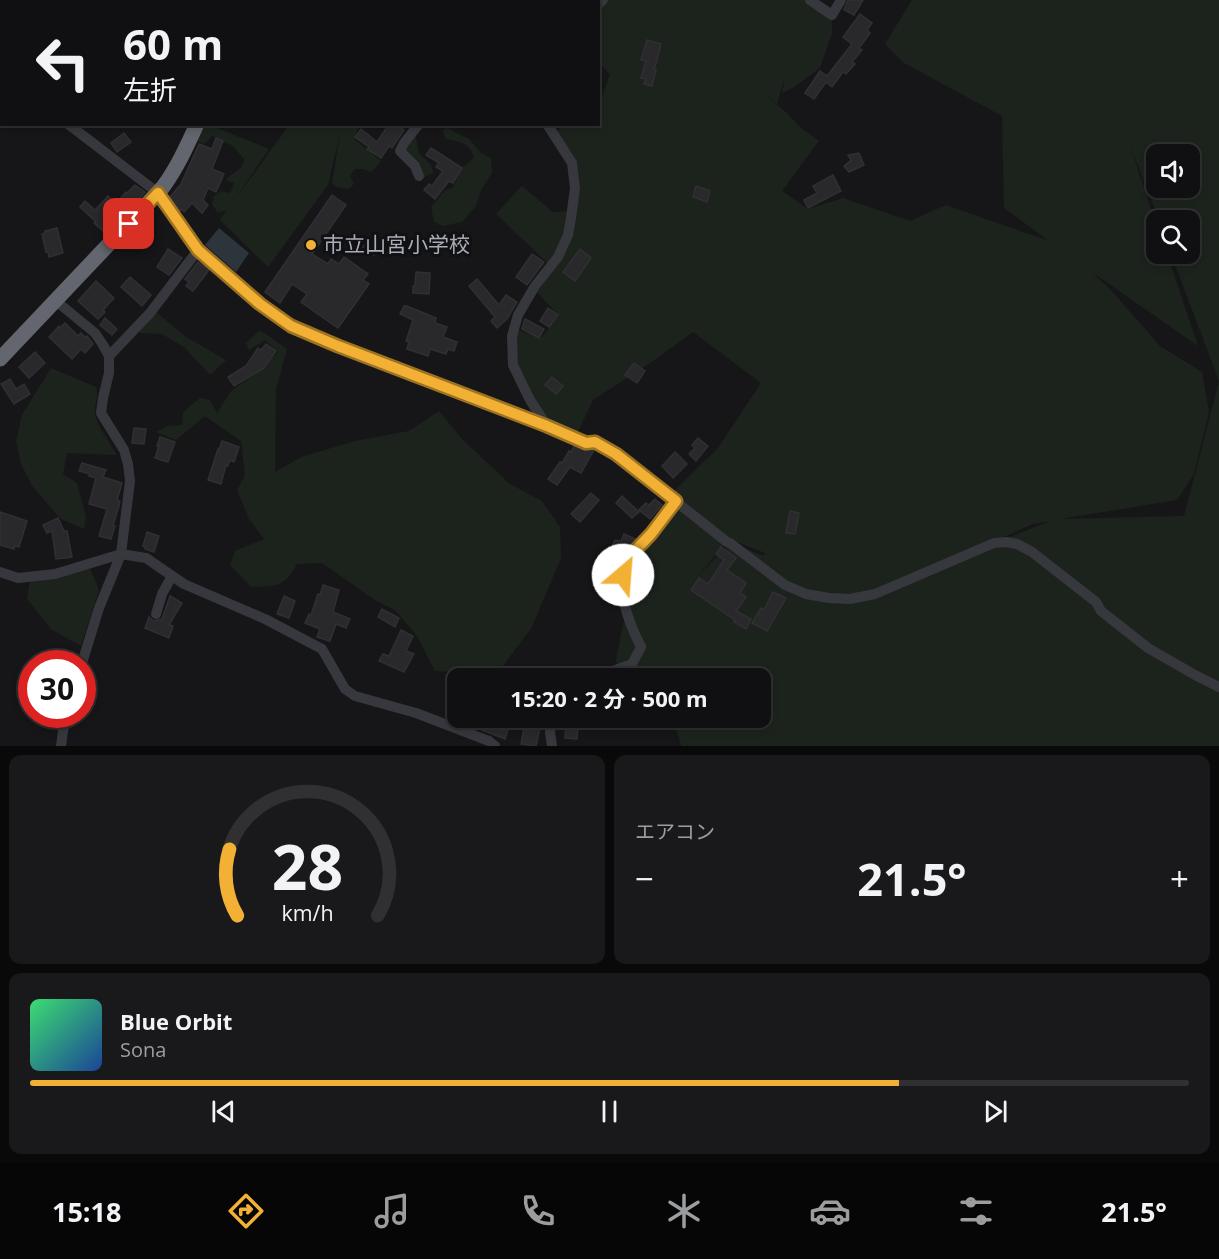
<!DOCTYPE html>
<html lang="ja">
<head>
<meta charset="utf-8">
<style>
  body { margin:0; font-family:"Open Sans","Noto Sans JP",sans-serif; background:#19191b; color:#f1f3f6; height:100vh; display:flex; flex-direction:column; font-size:22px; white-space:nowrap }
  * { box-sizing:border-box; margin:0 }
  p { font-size:20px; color:#9c9d9f }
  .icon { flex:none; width:33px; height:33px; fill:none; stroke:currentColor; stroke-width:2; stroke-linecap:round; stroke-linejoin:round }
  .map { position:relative; height:746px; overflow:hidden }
  .side { display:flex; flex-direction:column; gap:9px; padding:9px; background:#09090a; flex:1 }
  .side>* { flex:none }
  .guide { position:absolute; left:0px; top:0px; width:600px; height:126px; box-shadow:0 3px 9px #0003,0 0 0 2px #303032; background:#101012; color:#f1f3f6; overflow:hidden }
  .fabs { position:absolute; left:1146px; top:144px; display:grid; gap:12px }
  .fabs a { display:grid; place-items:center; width:54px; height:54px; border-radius:12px; background:#101012; box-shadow:0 3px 9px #0003,0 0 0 2px #303032; font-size:30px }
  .speed { position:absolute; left:18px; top:650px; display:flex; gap:12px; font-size:30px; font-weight:700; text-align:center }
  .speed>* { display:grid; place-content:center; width:78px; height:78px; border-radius:50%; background:#101012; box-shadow:0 3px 9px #0003,0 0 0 2px #303032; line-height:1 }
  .speed .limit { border:9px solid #d22; background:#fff; color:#111 }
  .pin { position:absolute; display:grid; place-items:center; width:51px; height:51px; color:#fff; margin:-26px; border-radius:12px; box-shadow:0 3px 9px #0006 }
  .me { position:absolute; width:66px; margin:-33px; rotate:27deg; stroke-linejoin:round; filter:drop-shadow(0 0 4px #0008) }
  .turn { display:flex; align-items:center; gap:21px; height:126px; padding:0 24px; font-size:27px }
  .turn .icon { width:78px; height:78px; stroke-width:2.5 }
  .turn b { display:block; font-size:42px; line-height:51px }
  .big { font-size:45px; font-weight:700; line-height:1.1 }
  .side .widget { flex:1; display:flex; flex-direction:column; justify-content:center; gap:9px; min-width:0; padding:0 21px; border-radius:12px; background:#19191b }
  .side .dial { align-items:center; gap:0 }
  .dial svg { height:156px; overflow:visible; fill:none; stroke:#303032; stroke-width:7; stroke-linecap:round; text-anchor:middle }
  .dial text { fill:#f1f3f6; stroke:none }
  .song { display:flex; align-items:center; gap:18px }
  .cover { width:72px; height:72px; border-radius:9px; background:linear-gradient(135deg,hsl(140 70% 55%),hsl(220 70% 35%)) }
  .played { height:6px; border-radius:3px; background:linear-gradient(90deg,#f2b134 75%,#303032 75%) }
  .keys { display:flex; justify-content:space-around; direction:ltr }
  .heat { display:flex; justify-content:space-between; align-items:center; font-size:33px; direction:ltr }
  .side .tiles { flex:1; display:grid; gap:9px; grid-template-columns:1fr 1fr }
  .widget:last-child { grid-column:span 2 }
  .trip { position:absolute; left:447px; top:668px; width:324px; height:60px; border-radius:12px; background:#101012; box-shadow:0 3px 9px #0003,0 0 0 2px #303032; font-weight:700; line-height:60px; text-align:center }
  .tabs { display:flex; height:96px; justify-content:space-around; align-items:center; background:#060607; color:#9c9d9f }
  .tabs .icon { width:42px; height:42px }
  .tabs .current { color:#f2b134 }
  .tabs b { font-size:27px; color:#f1f3f6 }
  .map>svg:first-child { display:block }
</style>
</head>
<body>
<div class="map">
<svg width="1219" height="746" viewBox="0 0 1219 746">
  <rect width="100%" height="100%" fill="#161618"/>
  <!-- green -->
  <g fill="#1c231d" fill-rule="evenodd">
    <path d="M553,0h253l26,15v18l-12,35 -26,19 -12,6 3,-16 -8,27 -20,-16 30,25 13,14 19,14 -37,50 26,18 35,-11 67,23 36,-16 103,36 -45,-33 -2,-92 -98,-53 -19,-19 27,-44h307v381l-48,-127h19v-34h-31l-29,-75 26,79v30h11l31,92 -106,-74 19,18 49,56 42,26 7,40 -15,62 -17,26 -117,19 124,-3 35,-134v364h-538l-8,-29h87v-39h-142l-2,-19 11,-54 1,-36 20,-32 33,-33 46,38 -31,36 34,-35 34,13 1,-3 -38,-15 -55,-45 46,-45 43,-65 -68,-51 -40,29 -60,39 -17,36 -29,-10 -28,-48 -3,-49 23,9 4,-2 15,-21 -21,-23 17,-23 -58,-55 26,-28 31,26 18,-1 1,-49 -18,-28 9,-9 35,-1 1,-23 2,-2 9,-25 -11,-11 -1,-61h-44zM1156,154h34v34h-34zM1050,521l-80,32v-1l63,-28z"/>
    <path d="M205,125h5l59,24 -36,53 56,-77h70l-5,14 27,22 -10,11 -8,-3h-8l-5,7 4,8 -6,5 -11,-2 -5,-4 8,-49 -12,51 -60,82 -48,-47 6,-9 -9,1 -5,-8 2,-8 7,-5 9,2 4,-10 -8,-3c7,-9 17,-9 18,-21l-11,-13 -21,-10 -7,8 -9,-3z"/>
    <path d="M447,128l22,11 12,14 10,5 1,15 -11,17 -5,16 -14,16 -19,4 -9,-4 -3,-15 14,-17 8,-2 9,-20 12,-10c-3,-15 -15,-17 -29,-19l-2,-9z"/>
    <polygon points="415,133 419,153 431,165 433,173 423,178 403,151"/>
    <polygon points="156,312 186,337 226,360 210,375 184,347 162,334 141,333 139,330"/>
    <path d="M260,330l27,19 -11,40 -1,83 26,-15 54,-16 54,-10 30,-20 23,28 48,45 32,17 18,26 1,31 -29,69 -29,39 -18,8 -50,-3 -18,-35 -22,-26 -20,-10 -53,-37 -25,1c-13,24 -22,22 -46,23l-21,-22 5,-14 29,-12 -15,-20 -12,-29 8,-15 -4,-34 -36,-25 -29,24 -20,-8 12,-6 14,-1 1,-13 17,-14 10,2 7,13 14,-22 28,-20 19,-19 -13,-12 -16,10 -3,-7z"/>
    <path d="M51,368l45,19c3,9 -1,15 -1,24 0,13 16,33 22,44l-50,-2 -4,21 14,9 9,34 -2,12 -23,-10 -28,-32 -12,-23 -5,-23 6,-26z"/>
    <polygon points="90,568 99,590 81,646 52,630 27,599 30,581"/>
  </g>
  <!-- water -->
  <polygon fill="#2c353c" points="219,228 249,253 236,272 205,245"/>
  <!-- building -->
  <g fill="#29292c" stroke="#303034" stroke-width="1.5">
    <polygon points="848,0 863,0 854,15 844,10"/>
    <polygon points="860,14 872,23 867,30 870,33 859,48 862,50 852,62 855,64 846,74 843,72 832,87 826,82 814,99 805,93 820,71 827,76 852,44 843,37"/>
    <polygon points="647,40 661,44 654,70 656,70 652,86 644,84 646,79 641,78 646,61 641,60"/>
    <polygon points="389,124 395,124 404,130 392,148 389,146 381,158 367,149 369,147 355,137 361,129 377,142"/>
    <polygon points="124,133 131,142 117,152 111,143"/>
    <polygon points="216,138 223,141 212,169 224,174 216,192 208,188 203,200 208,205 202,213 192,203 184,212 181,209 180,211 170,197 181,184 199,144 212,149"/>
    <polygon points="431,148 462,168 453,183 449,181 435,199 424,190 429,184 432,186 443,171 436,167 439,163 426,155"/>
    <polygon points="859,153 864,165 849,172 844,166 851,160 848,155"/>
    <polygon points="833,175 841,191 808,208 804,200 817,193 813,186"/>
    <polygon points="135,185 145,192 132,206 129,203 110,225 111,227 105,233 94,223 96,222 80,207 85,201 95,210 108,196 116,203 126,192 127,193"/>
    <polygon points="696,186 710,191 707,202 693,197"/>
    <polygon points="332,195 346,205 312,254 328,264 331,259 339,264 344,257 368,274 363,280 369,284 338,328 301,302 307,294 292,284 280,303 265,292"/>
    <polygon points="141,225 148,231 140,240 132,233"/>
    <polygon points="57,228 63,253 49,257 48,252 46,252 42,234 45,233 45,231"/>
    <polygon points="369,239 379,247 374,255 363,247"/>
    <polygon points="168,249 182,258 169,275 157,267"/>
    <polygon points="580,249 591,258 575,281 563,272"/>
    <polygon points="532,254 544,262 527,285 516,277"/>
    <polygon points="198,262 209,270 193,291 186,286 189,282 185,279"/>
    <polygon points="416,272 430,273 429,294 413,293 413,286 415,286"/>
    <polygon points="130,277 151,295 142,306 121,287"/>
    <polygon points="477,279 499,305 506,295 517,302 508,317 508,318 497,328 491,321 495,317 469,286"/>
    <polygon points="96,281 114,298 103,310 105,312 98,319 78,301"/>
    <polygon points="404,306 407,306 436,318 435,323 447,327 443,337 457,342 454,351 448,349 446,354 430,349 428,356 407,349 409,342 406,341 413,320 400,314"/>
    <polygon points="548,308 558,315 549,327 540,321"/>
    <polygon points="105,318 117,329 112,335 100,325"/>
    <polygon points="525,319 544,329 539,338 522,329"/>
    <polygon points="65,323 78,336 81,333 86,338 87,336 93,344 85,353 81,349 72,359 49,337 59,326 60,328"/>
    <polygon points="266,344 276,351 263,369 262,369 234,386 228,377 246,366 258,348 261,350"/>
    <polygon points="35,352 45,363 29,378 19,367"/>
    <polygon points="634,363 645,371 637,383 625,375"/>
    <polygon points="552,377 563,386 556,394 545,385"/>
    <polygon points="10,379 16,389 24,384 30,394 14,404 1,384"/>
    <polygon points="134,428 146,429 144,444 132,443"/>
    <polygon points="160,437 175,442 168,462 155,458 159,446 157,446"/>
    <polygon points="698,438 708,446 696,461 689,454 695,448 692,445"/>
    <polygon points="222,441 239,447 234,462 230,460 228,466 226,465 221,484 208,480 218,449 219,450"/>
    <polygon points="574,446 584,450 594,450 581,473 570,467 557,485 548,479 560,462 562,463 569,451 571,452"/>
    <polygon points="675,452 687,464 673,478 662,466"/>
    <polygon points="82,463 106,470 103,477 122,483 117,500 120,501 119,506 113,525 115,526 111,539 99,536 107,509 89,504 96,478 89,476 90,474 79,471"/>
    <polygon points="591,493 599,500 580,522 571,514"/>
    <polygon points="622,496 639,512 632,518 616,503"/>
    <polygon points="655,499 662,505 650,519 639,510 646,503 649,505"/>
    <polygon points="790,511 799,513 795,534 786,533"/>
    <polygon points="0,512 27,521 19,547 15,546 14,549 0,545"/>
    <polygon points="58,518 64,531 67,531 72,557 56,559 52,531 47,533 43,525"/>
    <polygon points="147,532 159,536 154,552 145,549 145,547 143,546"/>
    <polygon points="624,534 635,539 622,554 618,567 616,578 606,569 608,567 604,563 615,540 621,541"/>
    <polygon points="721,547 736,558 727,570 746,583 740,593 746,597 736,611 751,619 746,629 734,622 735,620 691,590 699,578 708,584 724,560 716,554"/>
    <polygon points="323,585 339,590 333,612 350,619 346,628 336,624 330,641 317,637 320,629 305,623 309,614 311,615 318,594 320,595"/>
    <polygon points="773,592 786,598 767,631 752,623 761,608 764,610"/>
    <polygon points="170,596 182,603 169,625 173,626 169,638 145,628 149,617 154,621 162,619"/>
    <polygon points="284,596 295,601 289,618 277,614"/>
    <polygon points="382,609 399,618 395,627 378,617"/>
    <polygon points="401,630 413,636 406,651 414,654 404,672 379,661 383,654 389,656"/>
    <polygon points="497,717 512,717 505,739 482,730 485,720 495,723"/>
    <polygon points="526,717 542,719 536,746 521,744"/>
    <polygon points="566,717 579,717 577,739 565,738"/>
  </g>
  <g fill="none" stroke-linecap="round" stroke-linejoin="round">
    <!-- minor -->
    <g stroke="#37383d" stroke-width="10">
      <polyline points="417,0 419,2"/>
      <polyline points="810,0 832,15 841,0"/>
      <polyline points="402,2 403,0"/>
      <polyline points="435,2 437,0"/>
      <polyline points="598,5 603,0"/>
      <polyline points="0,42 2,43"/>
      <polyline points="68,124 158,193 198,250 260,304 291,326 338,347 547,426 586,443 595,442 616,454 727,542 730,543 785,585 806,594 829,598 850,599 875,594 994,543 1006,542 1017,544 1032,552 1096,602 1101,611 1148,648 1195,675 1219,687"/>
      <polyline points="547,124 572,163 575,188 571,218 568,235 558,257 535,286 518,315 512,336 513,365 530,400 547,426"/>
      <polyline points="419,176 415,166 400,151 404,143 419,124"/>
      <polyline points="56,301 95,333 103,345 109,356 109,373 103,398 101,413 124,450 128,464 130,481 121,554 99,608 82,663"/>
      <polyline points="109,356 150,313 198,250"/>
      <polyline points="0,572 18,578 55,574 121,554 146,558 184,584 265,619 322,649 345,689 355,696 416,713 489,741 495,746"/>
      <polyline points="156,614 162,594 172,576"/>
      <path d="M594,678l38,-14 9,-17c-13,-26 -27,-60 -12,-89 4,-9 15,-16 22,-24 9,-10 17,-22 25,-34"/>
      <polyline points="552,717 550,732 552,746"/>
      <polyline points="61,746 63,731 67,714"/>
    </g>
    <!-- highway -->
    <g stroke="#63666e" stroke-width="15">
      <polyline points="254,2 254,0"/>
      <path d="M0,359l163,-172c14,-19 24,-41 34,-63"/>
    </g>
  </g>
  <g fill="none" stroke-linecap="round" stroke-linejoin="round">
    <!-- route casing -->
    <g stroke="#9d7322" stroke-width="15">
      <polyline id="route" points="129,224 158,193 198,250 260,304 291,326 338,346 547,426 586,443 595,442 616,454 676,501 651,534 629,557 623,575"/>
    </g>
    <!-- route -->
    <use href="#route" stroke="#f2b134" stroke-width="10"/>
  </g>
  <!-- markers -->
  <circle fill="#f2b134" stroke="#111113" stroke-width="2" cx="311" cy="245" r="6"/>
  <g text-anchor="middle" stroke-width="6" stroke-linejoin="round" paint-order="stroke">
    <!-- poi labels -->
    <g font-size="21" fill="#a8adb8" stroke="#111113" text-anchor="start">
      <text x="323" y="252">市立山宮小学校</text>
    </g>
  </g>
</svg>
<div class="fabs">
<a><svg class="icon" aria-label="sound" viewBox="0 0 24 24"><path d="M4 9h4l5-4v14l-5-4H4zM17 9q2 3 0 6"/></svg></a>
<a><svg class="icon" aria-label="search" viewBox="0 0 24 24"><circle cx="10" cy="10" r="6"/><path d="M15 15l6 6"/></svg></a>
</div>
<div class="speed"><div class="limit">30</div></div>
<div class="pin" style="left:129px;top:224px;background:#d93025"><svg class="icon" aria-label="arrive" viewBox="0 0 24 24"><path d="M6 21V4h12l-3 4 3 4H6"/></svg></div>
<svg class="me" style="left:623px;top:575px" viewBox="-20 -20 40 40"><circle r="19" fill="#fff"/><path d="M0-13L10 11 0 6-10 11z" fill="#f2b134"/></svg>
<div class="trip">15:20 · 2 分 · 500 m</div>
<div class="guide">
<div class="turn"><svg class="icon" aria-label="left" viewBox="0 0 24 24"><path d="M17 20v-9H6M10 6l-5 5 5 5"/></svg><div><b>60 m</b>左折</div></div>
</div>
</div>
<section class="side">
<div class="tiles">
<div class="widget dial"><svg viewBox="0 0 100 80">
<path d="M14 69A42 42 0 1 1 86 69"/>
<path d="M14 69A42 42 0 0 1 10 35" stroke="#f2b134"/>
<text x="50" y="56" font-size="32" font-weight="700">28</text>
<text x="50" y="72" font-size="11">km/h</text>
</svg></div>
<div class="widget"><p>エアコン</p>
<div class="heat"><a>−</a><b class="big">21.5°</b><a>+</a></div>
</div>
<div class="widget">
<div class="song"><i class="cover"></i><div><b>Blue Orbit</b><p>Sona</p></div></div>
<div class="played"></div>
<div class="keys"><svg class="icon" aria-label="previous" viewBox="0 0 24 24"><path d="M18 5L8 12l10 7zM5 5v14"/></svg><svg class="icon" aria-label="pause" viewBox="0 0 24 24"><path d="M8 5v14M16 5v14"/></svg><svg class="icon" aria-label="next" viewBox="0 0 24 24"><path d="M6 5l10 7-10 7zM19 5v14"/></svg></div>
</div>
</div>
</section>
<nav class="tabs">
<b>15:18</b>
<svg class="icon current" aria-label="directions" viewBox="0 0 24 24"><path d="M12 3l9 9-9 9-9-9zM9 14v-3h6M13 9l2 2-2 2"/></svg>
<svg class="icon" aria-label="music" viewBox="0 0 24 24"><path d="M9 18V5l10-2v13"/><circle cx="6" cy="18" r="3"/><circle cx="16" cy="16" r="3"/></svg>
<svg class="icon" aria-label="phone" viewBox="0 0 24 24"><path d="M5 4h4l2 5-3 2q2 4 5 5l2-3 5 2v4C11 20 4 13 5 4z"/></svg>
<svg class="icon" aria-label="climate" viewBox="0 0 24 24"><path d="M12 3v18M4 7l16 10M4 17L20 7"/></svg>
<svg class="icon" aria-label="car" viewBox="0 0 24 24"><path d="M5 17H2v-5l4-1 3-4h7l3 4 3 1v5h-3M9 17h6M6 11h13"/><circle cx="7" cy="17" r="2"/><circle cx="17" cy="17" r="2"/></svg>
<svg class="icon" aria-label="filters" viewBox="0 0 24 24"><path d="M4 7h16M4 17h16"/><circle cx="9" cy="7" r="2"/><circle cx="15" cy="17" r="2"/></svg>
<b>21.5°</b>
</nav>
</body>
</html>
